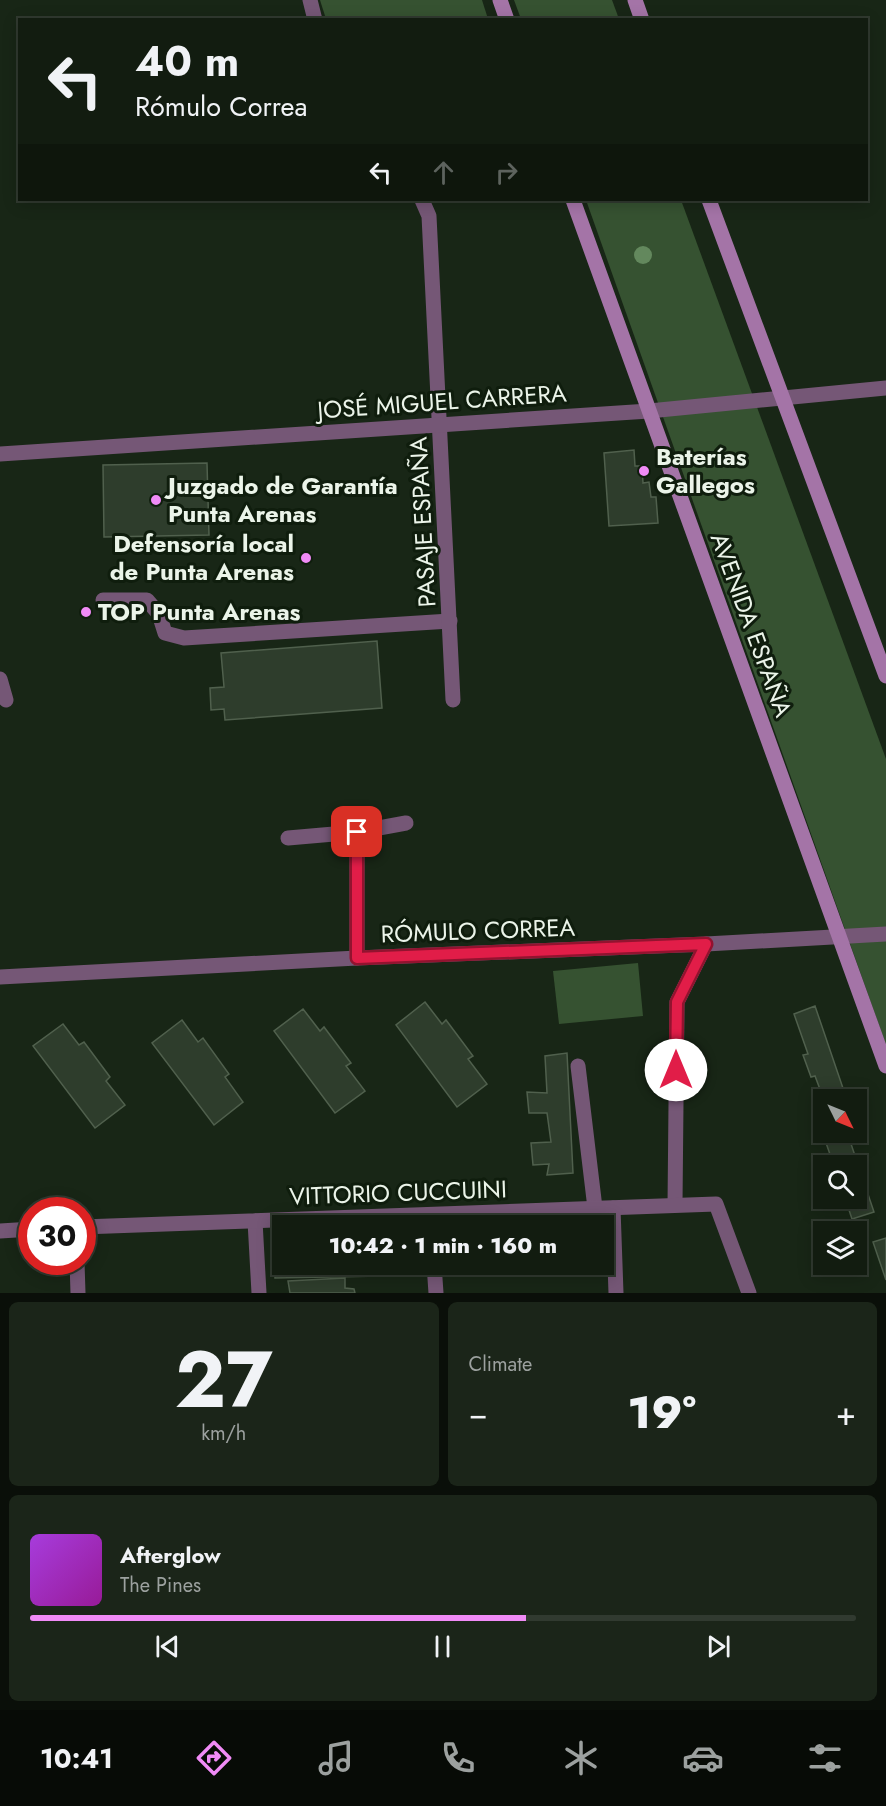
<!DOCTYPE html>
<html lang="en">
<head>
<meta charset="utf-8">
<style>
  body { margin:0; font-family:Jost,sans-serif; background:#1b2519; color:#f1f3f6; height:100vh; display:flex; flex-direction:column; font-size:22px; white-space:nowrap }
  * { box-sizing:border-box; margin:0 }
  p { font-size:20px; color:#9ca19f }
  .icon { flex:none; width:33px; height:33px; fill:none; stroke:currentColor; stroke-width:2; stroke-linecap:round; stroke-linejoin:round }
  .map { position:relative; height:1293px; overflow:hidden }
  .details { display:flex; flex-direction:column; gap:9px; padding:9px; background:#0a0f09; flex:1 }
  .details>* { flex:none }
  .banner { position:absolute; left:18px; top:18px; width:850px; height:183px; border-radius:0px; box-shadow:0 3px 15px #0003,0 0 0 2px #313a30; background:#121c10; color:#f1f3f6; overflow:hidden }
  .needle { width:39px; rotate:133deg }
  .tools { position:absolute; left:813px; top:1089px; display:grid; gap:12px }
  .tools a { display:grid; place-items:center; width:54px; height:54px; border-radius:0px; background:#121c10; box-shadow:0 3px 15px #0003,0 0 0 2px #313a30; font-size:30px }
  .speed { position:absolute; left:18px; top:1197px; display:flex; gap:12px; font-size:30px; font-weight:700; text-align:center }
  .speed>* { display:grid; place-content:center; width:78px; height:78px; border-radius:50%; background:#121c10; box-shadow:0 3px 15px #0003,0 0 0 2px #313a30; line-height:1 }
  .speed .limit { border:9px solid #d22; background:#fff; color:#111 }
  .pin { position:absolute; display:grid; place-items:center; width:51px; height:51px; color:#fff; margin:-26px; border-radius:12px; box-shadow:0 3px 9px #0006 }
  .me { position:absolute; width:66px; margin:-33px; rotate:0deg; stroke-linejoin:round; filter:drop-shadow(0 0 4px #0008) }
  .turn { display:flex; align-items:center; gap:21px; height:126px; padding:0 18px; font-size:27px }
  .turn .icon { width:78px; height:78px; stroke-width:2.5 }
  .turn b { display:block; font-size:42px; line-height:51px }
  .lanes { display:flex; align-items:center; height:57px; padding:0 18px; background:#0003; justify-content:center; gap:30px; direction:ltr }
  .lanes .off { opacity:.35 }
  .big { font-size:45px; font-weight:800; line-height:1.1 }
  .details .tile { flex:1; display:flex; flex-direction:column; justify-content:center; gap:9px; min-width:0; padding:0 21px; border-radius:9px; background:#1b2519 }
  .details .dial { align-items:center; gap:0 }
  .dial b { font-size:78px; line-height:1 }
  .song { display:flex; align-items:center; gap:18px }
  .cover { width:72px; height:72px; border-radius:9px; background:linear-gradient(135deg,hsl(280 70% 55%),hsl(300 70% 35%)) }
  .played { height:6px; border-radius:3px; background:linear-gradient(90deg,#f08bf6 60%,#313a30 60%) }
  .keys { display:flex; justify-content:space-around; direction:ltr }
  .heat { display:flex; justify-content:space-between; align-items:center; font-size:33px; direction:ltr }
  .details .tiles { flex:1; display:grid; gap:9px; grid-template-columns:1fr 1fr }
  .tile:last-child { grid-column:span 2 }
  .trip { position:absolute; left:272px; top:1215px; width:342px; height:60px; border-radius:0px; background:#121c10; box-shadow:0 3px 15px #0003,0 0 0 2px #313a30; font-weight:800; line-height:60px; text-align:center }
  .tabs { display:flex; height:96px; justify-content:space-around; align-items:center; background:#070b06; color:#9ca19f }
  .tabs .icon { width:42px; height:42px }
  .tabs .selected { color:#f08bf6 }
  .tabs b { font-size:27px; color:#f1f3f6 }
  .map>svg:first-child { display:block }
</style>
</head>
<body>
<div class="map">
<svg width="886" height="1293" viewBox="0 0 886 1293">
  <rect width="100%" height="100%" fill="#182616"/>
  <!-- green -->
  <g fill="#365231">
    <polygon points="320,0 482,0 488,19 326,19"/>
    <polygon points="514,0 612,0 619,19 521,19"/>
    <polygon points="586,200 681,200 886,759 886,1045"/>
    <polygon points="638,963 643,1016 559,1024 553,971"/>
  </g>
  <!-- building -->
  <g fill="#2e3d2c" stroke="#50604d" stroke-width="1.5">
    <polygon points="634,450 635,466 642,466 643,483 649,482 651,497 656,497 658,523 609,526 604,453"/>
    <polygon points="207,463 209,535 104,537 103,465"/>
    <polygon points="377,641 382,708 225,720 224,709 211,710 210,688 224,687 221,653"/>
    <polygon points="425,1002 442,1024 446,1020 473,1056 468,1059 487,1084 457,1107 396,1025"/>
    <polygon points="815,1006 847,1100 824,1100 815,1076 811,1077 803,1055 808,1054 794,1014"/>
    <polygon points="303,1009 320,1031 324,1027 351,1063 346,1066 365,1091 335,1113 274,1031"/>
    <polygon points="182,1020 198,1042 203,1038 229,1074 225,1077 243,1102 214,1125 152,1043"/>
    <polygon points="63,1024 79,1045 84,1042 110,1077 106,1081 125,1105 95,1128 33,1046"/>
    <polygon points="567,1053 573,1173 547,1175 549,1164 533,1165 531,1143 551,1142 547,1113 529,1113 527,1092 547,1093 545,1056"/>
    <polygon points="824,1114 824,1132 847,1132 874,1212 852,1219 845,1198 856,1198 856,1166 829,1166 833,1163 817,1117"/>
    <polygon points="886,1238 886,1280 873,1242"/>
    <polygon points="275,1246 282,1246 282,1264 381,1264 381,1276 275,1278"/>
    <polygon points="345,1278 345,1288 354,1289 355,1293 290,1293 288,1281"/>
  </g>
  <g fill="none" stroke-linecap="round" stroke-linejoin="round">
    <!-- lane -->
    <polyline stroke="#755776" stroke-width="15" points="103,600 147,600 159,614 165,633 184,638 450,621"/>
    <!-- street -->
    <g stroke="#755776" stroke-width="15">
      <polyline points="310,0 315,20"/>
      <polyline points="422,200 429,216 453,700"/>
      <polyline points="0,454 649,411 886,388"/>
      <polyline points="0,679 6,700"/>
      <polyline points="357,832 357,958"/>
      <polyline points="288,838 357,832 406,823"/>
      <polyline points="0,977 357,958 706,944 886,934"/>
      <polyline points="578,1066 595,1208"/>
      <polyline points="675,1205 677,1002 706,944"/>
      <polyline points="613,1208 616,1293"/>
      <polyline points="255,1221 259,1293"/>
      <polyline points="82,1227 716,1204 749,1293"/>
      <polyline points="0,1231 32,1229"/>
      <polyline points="77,1262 78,1293"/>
      <polyline points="434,1264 436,1293"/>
    </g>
    <!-- secondary -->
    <g stroke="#a474a7" stroke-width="15">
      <polyline points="500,0 507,20"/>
      <polyline points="635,0 642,20"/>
      <polyline points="573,200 886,1066"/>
      <polyline points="709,200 886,676"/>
    </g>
  </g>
  <!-- trees -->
  <circle fill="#63885d" cx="643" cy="255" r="9"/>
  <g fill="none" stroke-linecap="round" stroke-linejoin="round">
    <!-- route casing -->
    <g stroke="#92132f" stroke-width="15">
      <polyline id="route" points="357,832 357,958 706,944 677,1002 676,1070"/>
    </g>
    <!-- route -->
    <use href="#route" stroke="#e11d48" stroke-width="10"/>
  </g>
  <!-- markers -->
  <g fill="#f08bf6" stroke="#0f1d0d" stroke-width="2">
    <circle cx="644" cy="471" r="6"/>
    <circle cx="156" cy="500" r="6"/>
    <circle cx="306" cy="558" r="6"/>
    <circle cx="86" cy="612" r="6"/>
  </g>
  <g text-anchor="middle" stroke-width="6" stroke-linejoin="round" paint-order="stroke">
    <!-- street labels -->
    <g font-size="24" fill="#ebf4e9" stroke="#0f1d0d">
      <text transform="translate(442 402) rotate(-4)" y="8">JOSÉ MIGUEL CARRERA</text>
      <text transform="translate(423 522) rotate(-93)" y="8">PASAJE ESPAÑA</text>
      <text transform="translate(751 625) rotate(70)" y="8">AVENIDA ESPAÑA</text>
      <text transform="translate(478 931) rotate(-2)" y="8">RÓMULO CORREA</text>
      <text transform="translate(398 1193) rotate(-2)" y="8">VITTORIO CUCCUINI</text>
    </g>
    <!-- poi labels -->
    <g font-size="24" font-weight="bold" fill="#ebf4e9" stroke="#0f1d0d" text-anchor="start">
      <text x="656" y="465">Baterías<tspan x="656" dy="28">Gallegos</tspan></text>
      <text x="168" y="494">Juzgado de Garantía<tspan x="168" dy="28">Punta Arenas</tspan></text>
      <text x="294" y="552" text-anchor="end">Defensoría local<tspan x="294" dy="28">de Punta Arenas</tspan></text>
      <text x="98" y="620">TOP Punta Arenas</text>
    </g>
  </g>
</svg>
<div class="tools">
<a><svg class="needle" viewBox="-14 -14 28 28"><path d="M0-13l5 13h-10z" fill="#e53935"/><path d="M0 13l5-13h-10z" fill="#9ca19f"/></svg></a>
<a><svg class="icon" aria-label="search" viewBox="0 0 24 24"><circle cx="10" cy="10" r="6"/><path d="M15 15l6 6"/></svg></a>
<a><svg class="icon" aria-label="layers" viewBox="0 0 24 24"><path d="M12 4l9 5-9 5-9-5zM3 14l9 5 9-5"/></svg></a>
</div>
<div class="speed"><div class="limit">30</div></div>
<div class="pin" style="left:357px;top:832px;background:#d93025"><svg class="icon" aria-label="arrive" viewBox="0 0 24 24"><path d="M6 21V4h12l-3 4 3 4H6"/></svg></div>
<svg class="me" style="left:676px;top:1070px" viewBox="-20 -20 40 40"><circle r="19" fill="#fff"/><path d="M0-13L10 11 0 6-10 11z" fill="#e11d48"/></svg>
<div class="trip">10:42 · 1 min · 160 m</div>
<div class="banner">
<div class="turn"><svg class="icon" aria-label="left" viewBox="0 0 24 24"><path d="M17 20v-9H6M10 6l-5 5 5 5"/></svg><div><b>40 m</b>Rómulo Correa</div></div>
<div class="lanes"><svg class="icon" aria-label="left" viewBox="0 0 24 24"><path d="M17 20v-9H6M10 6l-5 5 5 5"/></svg><svg class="icon off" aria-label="ahead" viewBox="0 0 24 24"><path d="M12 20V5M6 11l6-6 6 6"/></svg><svg class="icon off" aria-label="right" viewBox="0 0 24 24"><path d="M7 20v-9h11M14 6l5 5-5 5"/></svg></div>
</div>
</div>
<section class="details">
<div class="tiles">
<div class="tile dial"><b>27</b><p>km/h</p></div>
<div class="tile"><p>Climate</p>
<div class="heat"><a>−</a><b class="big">19°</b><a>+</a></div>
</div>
<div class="tile">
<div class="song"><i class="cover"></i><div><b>Afterglow</b><p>The Pines</p></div></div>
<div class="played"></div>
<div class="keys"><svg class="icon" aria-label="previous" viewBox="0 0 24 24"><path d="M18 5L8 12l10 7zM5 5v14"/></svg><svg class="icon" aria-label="pause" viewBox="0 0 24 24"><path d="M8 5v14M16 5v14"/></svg><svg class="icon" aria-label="next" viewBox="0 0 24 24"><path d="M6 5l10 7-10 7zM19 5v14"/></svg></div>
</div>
</div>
</section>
<nav class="tabs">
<b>10:41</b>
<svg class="icon selected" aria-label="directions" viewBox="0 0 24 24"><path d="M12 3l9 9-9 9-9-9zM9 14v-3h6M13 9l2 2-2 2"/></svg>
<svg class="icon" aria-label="music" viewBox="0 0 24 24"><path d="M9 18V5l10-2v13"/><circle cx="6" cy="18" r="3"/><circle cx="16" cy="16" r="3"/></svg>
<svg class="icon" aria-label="phone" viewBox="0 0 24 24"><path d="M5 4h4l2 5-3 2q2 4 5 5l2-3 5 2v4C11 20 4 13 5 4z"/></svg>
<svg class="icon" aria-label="climate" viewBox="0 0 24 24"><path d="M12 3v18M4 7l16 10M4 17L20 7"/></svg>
<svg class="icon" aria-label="car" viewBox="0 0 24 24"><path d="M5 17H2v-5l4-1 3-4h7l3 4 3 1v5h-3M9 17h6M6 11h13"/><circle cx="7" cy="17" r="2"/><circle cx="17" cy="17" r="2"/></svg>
<svg class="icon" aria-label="filters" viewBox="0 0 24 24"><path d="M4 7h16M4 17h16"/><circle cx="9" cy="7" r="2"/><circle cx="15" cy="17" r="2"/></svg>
</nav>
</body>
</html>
